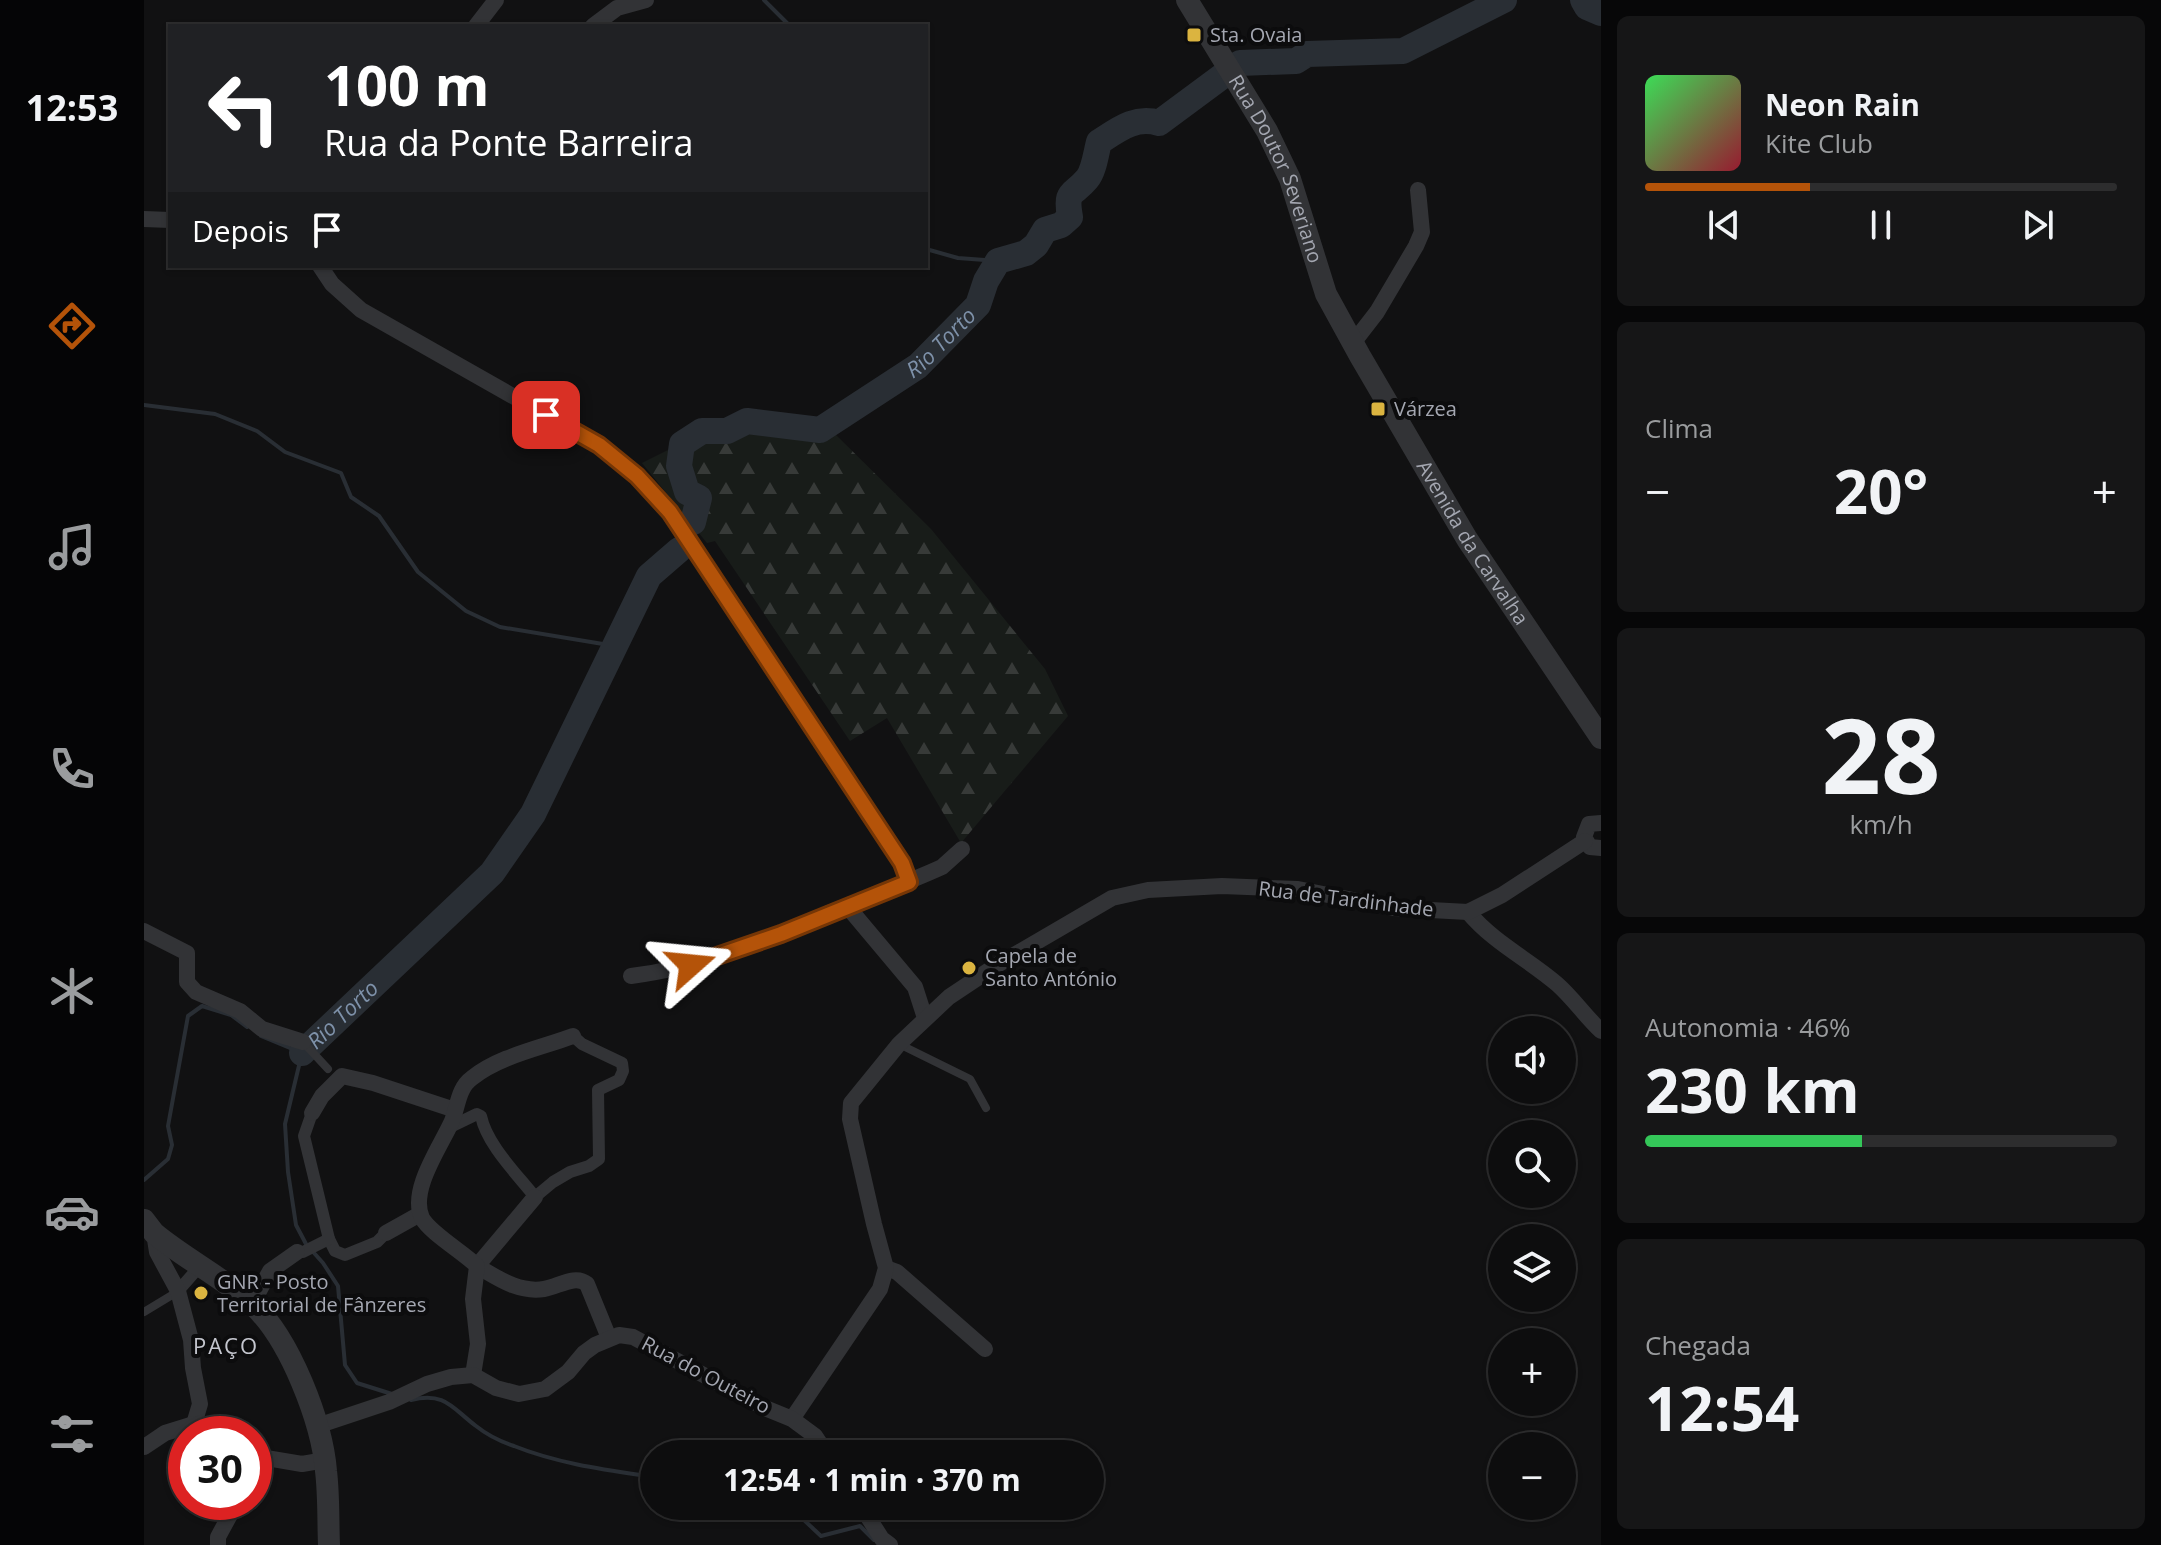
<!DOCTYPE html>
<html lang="pt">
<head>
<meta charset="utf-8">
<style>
  body { margin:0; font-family:"Open Sans",sans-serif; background:#161617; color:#f1f3f6; height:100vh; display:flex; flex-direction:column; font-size:30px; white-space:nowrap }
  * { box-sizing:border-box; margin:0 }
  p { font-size:26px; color:#9a9c9e }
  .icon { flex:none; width:44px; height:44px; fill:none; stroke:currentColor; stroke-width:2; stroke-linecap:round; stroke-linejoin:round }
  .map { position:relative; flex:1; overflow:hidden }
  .details { display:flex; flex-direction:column; gap:16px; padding:16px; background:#070708; width:560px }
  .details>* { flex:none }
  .top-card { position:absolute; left:24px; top:24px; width:760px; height:244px; border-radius:0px; box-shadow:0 2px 6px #0004,0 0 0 2px #2d2d2e; background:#202124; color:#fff; overflow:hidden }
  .tools { position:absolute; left:1344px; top:1016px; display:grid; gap:16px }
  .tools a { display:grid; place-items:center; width:88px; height:88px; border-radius:50%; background:#0d0d0e; box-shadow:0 2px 6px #0004,0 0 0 2px #2d2d2e; font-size:40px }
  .speed { position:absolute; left:24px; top:1416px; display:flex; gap:16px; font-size:40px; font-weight:700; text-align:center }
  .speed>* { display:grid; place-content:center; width:104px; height:104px; border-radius:50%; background:#0d0d0e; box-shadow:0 2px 6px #0004,0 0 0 2px #2d2d2e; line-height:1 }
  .speed .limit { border:12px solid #d22; background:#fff; color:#111 }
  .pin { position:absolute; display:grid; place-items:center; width:68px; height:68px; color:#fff; margin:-34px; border-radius:16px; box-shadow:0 4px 12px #0006 }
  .me { position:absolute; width:88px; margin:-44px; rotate:72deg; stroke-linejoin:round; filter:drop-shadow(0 0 6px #0008) }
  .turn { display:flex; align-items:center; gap:28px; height:168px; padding:0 24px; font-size:36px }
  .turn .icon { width:104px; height:104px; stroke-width:2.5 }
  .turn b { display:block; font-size:56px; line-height:68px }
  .then { display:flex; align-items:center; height:76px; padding:0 24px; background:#0003; gap:16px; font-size:30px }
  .big { font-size:60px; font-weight:700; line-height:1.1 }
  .details .tile { flex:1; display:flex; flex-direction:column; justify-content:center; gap:12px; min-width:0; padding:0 28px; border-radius:12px; background:#161617 }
  .details .dial { align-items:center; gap:0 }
  .dial b { font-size:104px; line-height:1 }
  .song { display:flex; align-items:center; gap:24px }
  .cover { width:96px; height:96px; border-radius:12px; background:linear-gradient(135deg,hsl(130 70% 55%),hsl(350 70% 35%)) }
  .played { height:8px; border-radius:4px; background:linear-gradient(90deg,#b45309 35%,#2d2d2e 35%) }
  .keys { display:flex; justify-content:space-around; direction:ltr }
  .heat { display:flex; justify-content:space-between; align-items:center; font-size:44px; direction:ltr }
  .charge { height:12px; border-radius:6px; background:linear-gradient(90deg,#34c759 46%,#2d2d2e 0) }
  .trip { position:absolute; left:496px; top:1440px; width:464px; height:80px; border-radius:40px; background:#0d0d0e; box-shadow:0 2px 6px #0004,0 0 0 2px #2d2d2e; font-weight:700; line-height:80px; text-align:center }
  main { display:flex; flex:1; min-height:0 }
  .dock { display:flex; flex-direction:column; width:144px; justify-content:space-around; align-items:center; background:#050506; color:#9a9c9e }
  .dock .icon { width:56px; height:56px }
  .dock .on { color:#b45309 }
  .dock b { font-size:36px; color:#f1f3f6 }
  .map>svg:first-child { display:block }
</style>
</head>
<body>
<main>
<nav class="dock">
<b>12:53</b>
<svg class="icon on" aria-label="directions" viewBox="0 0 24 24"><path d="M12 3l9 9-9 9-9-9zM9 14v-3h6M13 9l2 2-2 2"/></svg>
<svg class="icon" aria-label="music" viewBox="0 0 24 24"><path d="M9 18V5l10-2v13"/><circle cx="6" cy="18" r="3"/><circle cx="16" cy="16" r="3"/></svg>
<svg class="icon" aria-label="phone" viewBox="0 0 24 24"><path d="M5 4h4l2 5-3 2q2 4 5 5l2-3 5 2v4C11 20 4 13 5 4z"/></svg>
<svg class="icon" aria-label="climate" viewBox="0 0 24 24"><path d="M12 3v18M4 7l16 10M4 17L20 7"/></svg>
<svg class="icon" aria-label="car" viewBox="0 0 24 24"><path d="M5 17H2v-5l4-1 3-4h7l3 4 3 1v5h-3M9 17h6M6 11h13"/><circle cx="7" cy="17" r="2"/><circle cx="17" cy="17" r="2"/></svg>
<svg class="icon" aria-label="filters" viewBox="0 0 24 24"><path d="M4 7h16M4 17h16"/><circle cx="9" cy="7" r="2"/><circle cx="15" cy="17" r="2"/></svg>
</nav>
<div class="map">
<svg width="1457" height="1545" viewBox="0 0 1457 1545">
  <defs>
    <pattern id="forest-firs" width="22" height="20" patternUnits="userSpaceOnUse" patternTransform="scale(2)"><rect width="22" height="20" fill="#181c19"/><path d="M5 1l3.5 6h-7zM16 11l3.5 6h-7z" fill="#373a38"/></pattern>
  </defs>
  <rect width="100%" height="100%" fill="#111112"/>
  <!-- forest -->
  <polygon fill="url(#forest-firs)" points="647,424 682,435 688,431 787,529 901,669 924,716 817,843 743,718 706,741 571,541 563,543 498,463 544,440"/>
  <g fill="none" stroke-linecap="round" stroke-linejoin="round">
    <!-- stream -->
    <g stroke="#292e34" stroke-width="4">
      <polyline points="620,0 646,26"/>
      <polyline points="782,249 814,258 854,261"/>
      <polyline points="0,405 71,414 113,431 141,452 197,473 207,497 235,516 274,572 322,611 356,627 471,646"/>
      <polyline points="117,1036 158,1053 141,1124 144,1172 152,1225 162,1244 179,1263 194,1286 201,1365 213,1383 248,1394"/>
      <polyline points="0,1180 24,1159 28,1145 24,1126 44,1016 58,1006 87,1015 103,1027"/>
      <path d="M267,1400c34,-9 42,9 65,26 10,8 26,16 38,20 45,18 93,24 140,31"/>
      <polyline points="652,1506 661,1521 677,1536 716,1526 730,1540"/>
    </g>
    <!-- river -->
    <g stroke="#292e34" stroke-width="26">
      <polyline points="1439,0 1443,7 1457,13"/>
      <path id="s1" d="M549,522l6,-24 -12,-6 -8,-26 3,-22 20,-13h25l20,-10 73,9 98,-64 60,-61 8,-24 12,-20 28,-8 10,-8 9,-15 16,-5 9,-8c-5,-28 3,-21 17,-38 7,-8 9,-26 12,-37 20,-13 36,-26 60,-19l81,-60 56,-2 11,-7 96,-3 101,-51"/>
      <path id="s2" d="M158,1053l190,-180 41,-59 116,-238 30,-26"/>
    </g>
    <!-- service -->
    <g stroke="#323336" stroke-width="8">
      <polyline points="159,1042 184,1069"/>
      <polyline points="755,1044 826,1079 842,1108"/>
      <polyline points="0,1312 33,1292"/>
    </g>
    <!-- pedestrian -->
    <g stroke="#323336" stroke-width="12">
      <path d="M304,1128l29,-14 4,2c6,29 36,58 54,81l18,-15 17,-10 19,-6 10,-7 -1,-69 21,-10 4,-9 -1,-8 -40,-19 -9,-8"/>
      <polyline points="185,1239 191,1251 201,1255 233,1242 242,1233"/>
      <polyline points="153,1252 159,1252 185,1239 160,1136 168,1113"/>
      <polyline points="34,1291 56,1266"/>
    </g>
    <!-- minor -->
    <g stroke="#323336" stroke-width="16">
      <polyline points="332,26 352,0"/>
      <polyline points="449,26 473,8 502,0"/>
      <polyline points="0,219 26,220"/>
      <polyline points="176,266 188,284 217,310 455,445 493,476 526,512 758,863 765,882"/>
      <polyline points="1209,343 1233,312 1272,246 1278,232 1274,190"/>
      <polyline points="1457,823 1445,824 1440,837 1446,847 1457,848"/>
      <polyline points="703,906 771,987 781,1018"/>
      <path d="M1324,912c26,31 60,47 89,72 16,14 28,32 44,47"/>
      <polyline points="0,931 43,953 43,982 52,992 96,1011 118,1029 159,1042"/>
      <path d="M487,976c72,-9 136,-37 203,-65 36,-15 73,-28 108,-44l20,-18"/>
      <polyline points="168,1113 178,1096 198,1076 229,1083 311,1110"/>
      <path d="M391,1197l-58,69c21,12 41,27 67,23 14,-2 31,-15 43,-5l22,54"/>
      <polyline points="10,1233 13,1252 34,1291 47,1340 49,1368 56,1404 50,1424"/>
      <polyline points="242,1233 276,1214"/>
      <polyline points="742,1268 753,1272 841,1349"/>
      <polyline points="108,1304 126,1271 153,1252"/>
      <path d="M329,1375l5,-31 -5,-45 4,-33c-14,-14 -47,-33 -55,-48 -13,-28 19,-72 30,-97 6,-15 6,-33 20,-43 27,-22 69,-30 101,-42"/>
      <polyline points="648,1419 736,1289 742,1268 730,1224 706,1119 707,1103 755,1044 805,997 853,965 968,898 1004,890 1078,886 1154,889 1249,908 1324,912 1358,895 1441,841"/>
      <polyline points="173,1426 245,1402 283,1384 307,1377 329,1375 352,1388 375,1394 401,1389 424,1372 440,1353 451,1345 475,1335 489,1337 621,1408 648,1419 671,1436 683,1454"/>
      <polyline points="0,1447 21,1433 50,1424 65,1434"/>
      <polyline points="110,1456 158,1464 181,1460"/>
      <polyline points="717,1506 738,1539 746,1545"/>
      <polyline points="74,1545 74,1537 93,1502"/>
    </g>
    <!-- tertiary -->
    <g stroke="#323336" stroke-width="22">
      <path id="s3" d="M1043,0l80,131 23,48 36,115 34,62 107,183 134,199"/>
      <path d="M0,1220l10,13c31,26 70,45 99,72 37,34 69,117 73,166 3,25 2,50 3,74"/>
    </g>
  </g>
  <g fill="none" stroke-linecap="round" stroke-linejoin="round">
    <!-- route casing -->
    <g stroke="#753606" stroke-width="20">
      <polyline id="route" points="402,415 455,445 493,476 526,512 758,863 765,882 637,934 547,965"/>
    </g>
    <!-- route -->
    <use href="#route" stroke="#b45309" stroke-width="14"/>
  </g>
  <!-- markers -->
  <g fill="#dbb440" stroke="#0c0c0d" stroke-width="3">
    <rect x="1042" y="27" width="16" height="16" rx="4"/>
    <rect x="1226" y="401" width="16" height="16" rx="4"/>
    <circle cx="825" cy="968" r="8"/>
    <circle cx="57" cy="1293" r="8"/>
  </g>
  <g text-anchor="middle" stroke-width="8" stroke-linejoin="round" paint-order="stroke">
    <!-- poi labels -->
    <g font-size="20" fill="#a4a7b1" stroke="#0c0c0d" text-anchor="start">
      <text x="1066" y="42">Sta. Ovaia</text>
      <text x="1250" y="416">Várzea</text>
      <text x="841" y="963">Capela de<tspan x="841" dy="23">Santo António</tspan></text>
      <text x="73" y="1289">GNR - Posto<tspan x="73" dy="23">Territorial de Fânzeres</tspan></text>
    </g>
    <!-- street labels -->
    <g font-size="20" fill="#a4a7b1" stroke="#0c0c0d">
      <text dy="7" stroke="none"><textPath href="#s3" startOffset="192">Rua Doutor Severiano</textPath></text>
      <text dy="7" stroke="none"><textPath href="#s3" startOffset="616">Avenida da Carvalha</textPath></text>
      <text transform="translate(1202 899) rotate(7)" y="7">Rua de Tardinhade</text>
      <text transform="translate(562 1375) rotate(28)" y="7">Rua do Outeiro</text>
    </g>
    <!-- water labels -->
    <g font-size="22" font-style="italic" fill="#7e91a9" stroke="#0c0c0d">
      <text dy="8" stroke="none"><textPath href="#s1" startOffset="382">Rio Torto</textPath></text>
      <text dy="8" stroke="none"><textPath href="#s2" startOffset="56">Rio Torto</textPath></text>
    </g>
    <!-- neighbourhood labels -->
    <g font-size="22" letter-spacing="2" fill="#c4c6ce" stroke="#0c0c0d">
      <text x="82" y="1354">PAÇO</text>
    </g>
  </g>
</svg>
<div class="tools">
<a><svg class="icon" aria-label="sound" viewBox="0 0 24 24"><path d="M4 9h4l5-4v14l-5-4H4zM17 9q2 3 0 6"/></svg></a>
<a><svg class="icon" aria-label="search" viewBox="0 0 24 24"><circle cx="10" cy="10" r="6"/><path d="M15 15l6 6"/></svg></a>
<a><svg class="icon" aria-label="layers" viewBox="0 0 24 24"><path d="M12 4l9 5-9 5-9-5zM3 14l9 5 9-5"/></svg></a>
<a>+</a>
<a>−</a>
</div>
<div class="speed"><div class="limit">30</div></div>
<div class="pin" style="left:402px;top:415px;background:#d93025"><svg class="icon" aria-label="arrive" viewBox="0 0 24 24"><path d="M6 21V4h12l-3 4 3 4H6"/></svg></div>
<svg class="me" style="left:547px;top:965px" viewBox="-20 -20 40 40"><path d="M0-17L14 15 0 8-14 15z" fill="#b45309" stroke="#fff" stroke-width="4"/></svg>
<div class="trip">12:54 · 1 min · 370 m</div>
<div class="top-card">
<div class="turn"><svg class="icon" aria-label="left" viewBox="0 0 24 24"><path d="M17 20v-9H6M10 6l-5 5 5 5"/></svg><div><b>100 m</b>Rua da Ponte Barreira</div></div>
<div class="then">Depois<svg class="icon" aria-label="arrive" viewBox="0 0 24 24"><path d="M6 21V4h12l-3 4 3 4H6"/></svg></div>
</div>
</div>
<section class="details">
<div class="tile">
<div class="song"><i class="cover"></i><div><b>Neon Rain</b><p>Kite Club</p></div></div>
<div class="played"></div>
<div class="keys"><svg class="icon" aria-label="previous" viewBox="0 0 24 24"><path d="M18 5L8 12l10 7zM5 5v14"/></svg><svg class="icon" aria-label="pause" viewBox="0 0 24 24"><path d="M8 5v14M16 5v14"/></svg><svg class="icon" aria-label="next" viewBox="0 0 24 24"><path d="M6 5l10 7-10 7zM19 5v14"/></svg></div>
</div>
<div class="tile"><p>Clima</p>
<div class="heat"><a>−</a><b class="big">20°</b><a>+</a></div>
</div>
<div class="tile dial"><b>28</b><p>km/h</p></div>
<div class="tile"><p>Autonomia · 46%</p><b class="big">230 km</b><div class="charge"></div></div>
<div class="tile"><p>Chegada</p><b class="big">12:54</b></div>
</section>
</main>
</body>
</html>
